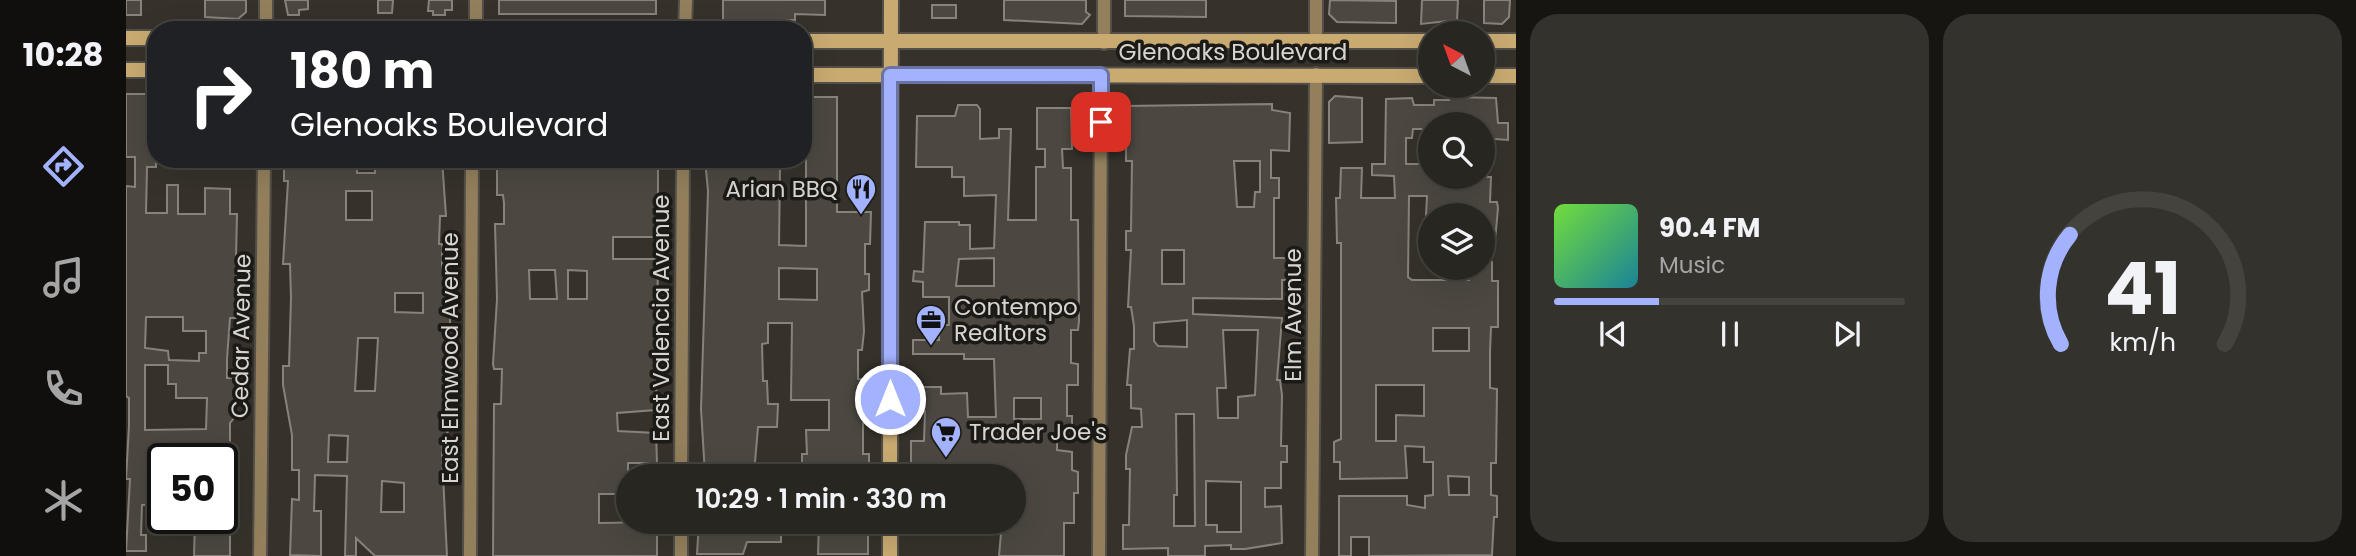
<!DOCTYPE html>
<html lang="en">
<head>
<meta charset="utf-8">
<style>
  body { margin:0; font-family:Poppins,sans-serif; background:#34322d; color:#f1f3f6; height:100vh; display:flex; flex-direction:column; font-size:26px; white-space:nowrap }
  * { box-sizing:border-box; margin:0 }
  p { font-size:23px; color:#a5a5a5 }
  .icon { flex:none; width:38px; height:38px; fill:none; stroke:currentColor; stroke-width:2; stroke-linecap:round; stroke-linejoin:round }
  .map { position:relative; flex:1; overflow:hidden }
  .drawer { display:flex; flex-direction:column; gap:14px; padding:14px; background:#161512; width:840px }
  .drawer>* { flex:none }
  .banner { position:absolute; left:21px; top:21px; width:665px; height:147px; border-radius:28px; box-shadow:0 7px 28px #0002,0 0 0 2px #44433e; background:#202124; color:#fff; overflow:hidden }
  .needle { width:46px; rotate:319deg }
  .controls { position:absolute; left:1292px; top:21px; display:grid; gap:14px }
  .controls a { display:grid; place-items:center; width:77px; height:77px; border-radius:50%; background:#282620; box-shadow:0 7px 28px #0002,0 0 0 2px #44433e; font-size:35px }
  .speed { position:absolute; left:21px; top:443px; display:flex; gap:14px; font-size:35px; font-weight:700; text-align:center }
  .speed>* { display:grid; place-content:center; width:91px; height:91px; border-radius:50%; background:#282620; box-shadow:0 7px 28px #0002,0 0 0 2px #44433e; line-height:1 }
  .speed .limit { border:4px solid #111; border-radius:10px; background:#fff; color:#111 }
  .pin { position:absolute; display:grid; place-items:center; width:60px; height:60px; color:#fff; margin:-30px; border-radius:14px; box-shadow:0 4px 10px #0006 }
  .me { position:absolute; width:77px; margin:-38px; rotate:0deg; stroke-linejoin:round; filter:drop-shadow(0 0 5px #0008) }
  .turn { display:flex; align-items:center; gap:24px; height:147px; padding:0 28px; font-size:32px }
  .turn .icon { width:91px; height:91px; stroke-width:2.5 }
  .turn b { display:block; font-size:49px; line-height:60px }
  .drawer .tile { flex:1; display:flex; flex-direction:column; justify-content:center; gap:10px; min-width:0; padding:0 24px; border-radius:28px; background:#34322d }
  .drawer .dial { align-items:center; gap:0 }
  .dial svg { height:182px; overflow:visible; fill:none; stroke:#44433e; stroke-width:7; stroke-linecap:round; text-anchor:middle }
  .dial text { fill:#f1f3f6; stroke:none }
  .song { display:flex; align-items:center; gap:21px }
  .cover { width:84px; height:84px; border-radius:10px; background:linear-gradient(135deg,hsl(100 70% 55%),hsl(190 70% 35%)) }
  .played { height:7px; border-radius:4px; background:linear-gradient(90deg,#a3b2fd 30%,#44433e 30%) }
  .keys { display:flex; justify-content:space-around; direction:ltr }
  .drawer .tiles { flex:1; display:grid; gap:14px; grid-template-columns:repeat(2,1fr) }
  .trip { position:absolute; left:490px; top:464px; width:410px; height:70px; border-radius:35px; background:#282620; box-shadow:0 7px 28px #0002,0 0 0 2px #44433e; font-weight:600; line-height:70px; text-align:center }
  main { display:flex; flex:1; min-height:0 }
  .dock { display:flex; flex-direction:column; width:126px; justify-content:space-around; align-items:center; background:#100f0d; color:#a5a5a5 }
  .dock .icon { width:49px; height:49px }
  .dock .active { color:#a3b2fd }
  .dock b { font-size:32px; color:#f1f3f6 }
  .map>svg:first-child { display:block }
</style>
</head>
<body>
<main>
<nav class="dock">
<b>10:28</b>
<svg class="icon active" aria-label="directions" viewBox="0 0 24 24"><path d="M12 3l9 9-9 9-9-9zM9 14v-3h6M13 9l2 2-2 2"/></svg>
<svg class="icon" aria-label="music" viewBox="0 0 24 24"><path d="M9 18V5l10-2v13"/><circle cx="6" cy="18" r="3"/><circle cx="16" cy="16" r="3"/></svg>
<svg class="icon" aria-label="phone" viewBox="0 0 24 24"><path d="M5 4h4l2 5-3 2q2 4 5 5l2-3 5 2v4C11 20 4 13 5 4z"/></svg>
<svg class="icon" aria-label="climate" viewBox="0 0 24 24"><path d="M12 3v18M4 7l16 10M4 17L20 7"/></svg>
</nav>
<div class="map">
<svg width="1390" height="556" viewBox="0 0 1390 556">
  <rect width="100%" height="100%" fill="#36322b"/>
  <!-- building -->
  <g fill="#4c4841" stroke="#87827a" stroke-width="2" fill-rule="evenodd">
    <rect x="0" y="0" width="15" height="15"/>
    <polygon points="79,0 120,0 120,12 112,19 79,17"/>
    <polygon points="159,0 182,0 182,9 173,10 173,15 162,15"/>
    <polygon points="252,0 267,0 266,13 252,13"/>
    <polygon points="303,0 326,0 326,10 319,10 319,15 307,15 307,11 302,11"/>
    <rect x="373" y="0" width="157" height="14"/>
    <polygon points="597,0 699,0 699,15 669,14 669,20 597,20"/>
    <polygon points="878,0 960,0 960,12 964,15 956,24 878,20"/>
    <polygon points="999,0 1080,0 1080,17 999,16"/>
    <polygon points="1204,0 1270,1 1270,23 1211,22 1203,14"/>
    <polygon points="1296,0 1332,0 1331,20 1295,24"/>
    <polygon points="1358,0 1384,0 1383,17 1376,24 1358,23"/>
    <rect x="806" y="5" width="24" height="13"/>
    <path d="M0,94h30v73h-9l-1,46h21v-28h11v29h27v-26l25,1v25h7l-1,43 3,3 -2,2v49l-1,7h-6l-3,41v19h10l-3,40 -4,5v25h-28v-6h-30l-3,2v8h-9l-1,53h-17l-1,30h5v16h-20l4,-72h-4l3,-53v-28l-3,-2v-210l9,1v-30h-9zM20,317h37v14h23v22h-7v8l-30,-1 -1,-9 -23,-3zM19,365h23v19h8v14h31l-1,31 -61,1z"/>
    <polygon points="1209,96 1236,98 1236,142 1203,143 1203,102"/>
    <path d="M680,97h31v115h34l-1,32h-5v30h4v16l-7,2 2,39 -2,19h-4v29l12,1v43h-7v31h6v22h-67v-22h5l-1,-24h23v-30h-38l1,-77h-24v20l-6,1 1,37h4l1,23h10l-1,23h-19l-4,47h-49l-4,-65 7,-218 -3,-32h16v6l59,2 -1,78 27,1zM653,268l38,1v31l-38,-1z"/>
    <path d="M1323,97l47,1 2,25h10v17l-26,-2v-14h-52v5h-17l-1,9h-6v26h24v13h61l-1,25h7l1,6 -3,33h-13v-26h-56l1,-19h-18l-1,81 4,3h57v-12h13v-6h10v19h6v46h-7l-1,24v37l7,1 -1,74h-5v32l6,1v21h-3l-2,38 -123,1v-19h-18v19h-12v-60h68v9l18,3v-12l8,-1v-33h-9v-15l-19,-1 2,32 -67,1v-17h-6v-20l7,-3v-196h-4l-1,-45h4l1,-30h21l-1,30h34l-1,-22 -22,-1v-11h13l1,-65 26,-1 2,7h20v-5h15zM1307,328h36v23h-36zM1250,385h48v31l-28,-1v26h-20zM1322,476l21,1v18h-20z"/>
    <path d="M1146,104v6l18,3 -1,38 -18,-1v28h8v20h-5v60h12l3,4v18h-7v19l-89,-1v16l89,4 -5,62h3l2,15 -1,51h6v16h-6v26h-16v19l16,-1 1,37 -37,6h-14v-4l-26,1v10h-37v-8l-45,1v-24h6l1,-56h-4v-14l6,-28h10l-1,-18 -10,-1v-23h-4l3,-36h4v-23l-3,-19h-3l3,-57h-5v-19h5l1,-70h-6v-20l-2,-12h-3l3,-23zM1108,161h26v31h-5l-1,15h-17zM1036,250h22v34h-22zM1061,320v27l-29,-1 -4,-5v-18zM1097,330h35l-3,65 -17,2v21h-20l-1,-30h9zM1050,414h18l1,112h-21v-31h3zM1080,481l35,1v50h-24v-7h-11z"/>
    <path d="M832,105h19l3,4v30l19,-1v-9h12l-3,91h28v-53h9v-18h-8v-41h34l1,41h-10l1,19h8v52h7l1,101 -1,9h-7v33l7,1v21h-11v31h5v14l-15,1v19l15,2v18l6,2v21h-4v30h-10v33h-65l3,-34h11v-46h-102v-35h13l1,-30h-11v-24h27v7l26,-1 1,24h28l-2,-58h-30v-5h-51v-14h26v-15h10v-28h-26v-15l-10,-1 1,-10 9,1 2,-50h34v3h11v24l24,-1 2,-53 -32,1v-19h-12v-10h-36l1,-51h38zM868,258v28h-38l3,-27zM888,398h27v21h-27z"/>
    <path d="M158,159h73v14h18v-14h67l4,57h-6l-1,28h3v24h8v70h-3l2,86 -2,11h-4l-1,20 5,101h-72l-19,-18v18h-11l2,-80 -32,-1 -1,36h7v45l-31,-1 2,-56 7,1v-30h-7v-35l-9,-50v-19h6l2,-68 -1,-34h-7l5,-83h-4zM220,191h26v29h-26zM269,293h28v20l-28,-1zM232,338h20l-3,53h-20zM203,435l19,1 -1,26h-19zM256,481l22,2v29h-23z"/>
    <path d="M371,159h161v78h-45v22h45l-2,151 -39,3 1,18 38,2 1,30h-29v31h-29v29l58,-1v34h-164l1,-152h7l1,-35h-8l-1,-5 4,-65 -2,-75h9v-21l-1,-8h-6zM403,270h26l2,29h-27zM442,270l19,1v28h-19z"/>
    <rect x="96" y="459" width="11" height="45"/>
    <polygon points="69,518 104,518 104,556 68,556"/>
    <polygon points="573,522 628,522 628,531 655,531 655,542 621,542 617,554 571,554"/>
    <polygon points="693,522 742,522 742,554 692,554"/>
  </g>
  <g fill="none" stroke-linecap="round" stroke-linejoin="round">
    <!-- street casing -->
    <g stroke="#534f49" stroke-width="16">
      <g id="street">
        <polyline points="350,0 350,30"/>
        <polyline points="140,30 140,0"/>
        <polyline points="559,30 560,0"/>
        <polyline points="1190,41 1190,0"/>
        <polyline points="978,43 978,0"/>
        <polyline points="555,476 557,159"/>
        <polyline points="134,556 138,159"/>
        <polyline points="344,556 346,159"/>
        <polyline points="555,556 555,522"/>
        <polyline points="973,556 975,75"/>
        <polyline points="1186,556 1190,74"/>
      </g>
    </g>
    <!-- secondary casing -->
    <g stroke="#534f49" stroke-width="18">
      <g id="secondary">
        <polyline points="0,38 30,38"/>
        <polyline points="677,41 1304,41"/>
        <polyline points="1356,41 1390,41"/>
        <polyline points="0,70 30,70"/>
        <polyline points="677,75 1304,76"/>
        <polyline points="1356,76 1390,76"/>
        <polyline points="764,476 765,0"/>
        <polyline points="764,556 764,522"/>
      </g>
    </g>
    <!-- street -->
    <use href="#street" stroke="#937f5c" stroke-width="12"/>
    <!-- secondary -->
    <use href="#secondary" stroke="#c9aa71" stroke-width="14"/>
  </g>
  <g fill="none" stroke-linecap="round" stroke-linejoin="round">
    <!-- route casing -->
    <g stroke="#6a74a4" stroke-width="18">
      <polyline id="route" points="764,399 764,75 975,75 975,122"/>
    </g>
    <!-- route -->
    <use href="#route" stroke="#a3b2fd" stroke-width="12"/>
  </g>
  <!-- icons -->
  <defs>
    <g id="restaurant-pin" transform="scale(1.575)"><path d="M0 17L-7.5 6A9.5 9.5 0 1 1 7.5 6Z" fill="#a3b2fd" stroke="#1c1a17"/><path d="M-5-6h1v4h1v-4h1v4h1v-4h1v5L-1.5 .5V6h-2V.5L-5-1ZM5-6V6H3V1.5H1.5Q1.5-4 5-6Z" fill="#111"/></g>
    <g id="office-pin" transform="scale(1.575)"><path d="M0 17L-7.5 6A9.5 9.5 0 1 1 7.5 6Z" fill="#a3b2fd" stroke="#1c1a17"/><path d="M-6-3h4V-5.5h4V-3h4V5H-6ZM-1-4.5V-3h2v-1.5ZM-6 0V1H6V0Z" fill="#111"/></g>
    <g id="supermarket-pin" transform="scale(1.575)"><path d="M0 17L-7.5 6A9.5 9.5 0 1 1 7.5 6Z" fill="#a3b2fd" stroke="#1c1a17"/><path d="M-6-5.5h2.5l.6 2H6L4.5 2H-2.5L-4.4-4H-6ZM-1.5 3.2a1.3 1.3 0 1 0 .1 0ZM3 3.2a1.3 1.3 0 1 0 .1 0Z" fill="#111"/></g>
  </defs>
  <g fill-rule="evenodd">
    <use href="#restaurant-pin" x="735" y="189"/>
    <use href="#office-pin" x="805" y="320"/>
    <use href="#supermarket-pin" x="820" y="432"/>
  </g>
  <g text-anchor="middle" stroke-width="7" stroke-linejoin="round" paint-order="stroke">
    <!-- street labels -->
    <g font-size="23" fill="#d8d5d1" stroke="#1c1a17">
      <text x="1107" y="60">Glenoaks Boulevard</text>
      <text transform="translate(1167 315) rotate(-90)" y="8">Elm Avenue</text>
      <text transform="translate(535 318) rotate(-90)" y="8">East Valencia Avenue</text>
      <text transform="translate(115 336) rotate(-89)" y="8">Cedar Avenue</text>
      <text transform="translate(324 358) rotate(-90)" y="8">East Elmwood Avenue</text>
    </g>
    <!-- poi labels -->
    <g font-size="23" fill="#d8d5d1" stroke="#1c1a17" text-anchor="start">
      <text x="712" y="197" text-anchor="end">Arian BBQ</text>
      <text x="828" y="315">Contempo<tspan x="828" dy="26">Realtors</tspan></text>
      <text x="843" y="440">Trader Joe's</text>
    </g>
  </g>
</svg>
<div class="controls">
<a><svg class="needle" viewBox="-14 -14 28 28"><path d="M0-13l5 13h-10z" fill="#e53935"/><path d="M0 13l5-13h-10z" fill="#a5a5a5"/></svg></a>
<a><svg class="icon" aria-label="search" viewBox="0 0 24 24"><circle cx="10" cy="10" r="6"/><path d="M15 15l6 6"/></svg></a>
<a><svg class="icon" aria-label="layers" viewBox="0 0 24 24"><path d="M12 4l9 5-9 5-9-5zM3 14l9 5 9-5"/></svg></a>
</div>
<div class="speed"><div class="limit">50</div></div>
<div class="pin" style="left:975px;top:122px;background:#d93025"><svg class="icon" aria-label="arrive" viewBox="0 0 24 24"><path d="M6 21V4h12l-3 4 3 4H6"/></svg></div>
<svg class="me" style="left:764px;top:399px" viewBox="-20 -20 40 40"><circle r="17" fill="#a3b2fd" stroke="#fff" stroke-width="3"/><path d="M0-11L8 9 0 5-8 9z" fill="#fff"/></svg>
<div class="trip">10:29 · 1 min · 330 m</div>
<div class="banner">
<div class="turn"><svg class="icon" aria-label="right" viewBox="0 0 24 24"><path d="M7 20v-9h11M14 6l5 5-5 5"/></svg><div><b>180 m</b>Glenoaks Boulevard</div></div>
</div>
</div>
<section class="drawer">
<div class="tiles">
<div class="tile">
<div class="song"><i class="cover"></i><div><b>90.4 FM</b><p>Music</p></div></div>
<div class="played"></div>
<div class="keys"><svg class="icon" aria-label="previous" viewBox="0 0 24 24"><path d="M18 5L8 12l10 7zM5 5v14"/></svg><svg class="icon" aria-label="pause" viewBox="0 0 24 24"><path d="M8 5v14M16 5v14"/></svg><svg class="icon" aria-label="next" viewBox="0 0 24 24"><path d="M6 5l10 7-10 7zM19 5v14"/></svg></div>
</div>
<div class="tile dial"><svg viewBox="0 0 100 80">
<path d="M14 69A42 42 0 1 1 86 69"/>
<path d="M14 69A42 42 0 0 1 18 21" stroke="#a3b2fd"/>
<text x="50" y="56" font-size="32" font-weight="700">41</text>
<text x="50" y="72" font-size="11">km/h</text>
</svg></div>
</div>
</section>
</main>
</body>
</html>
